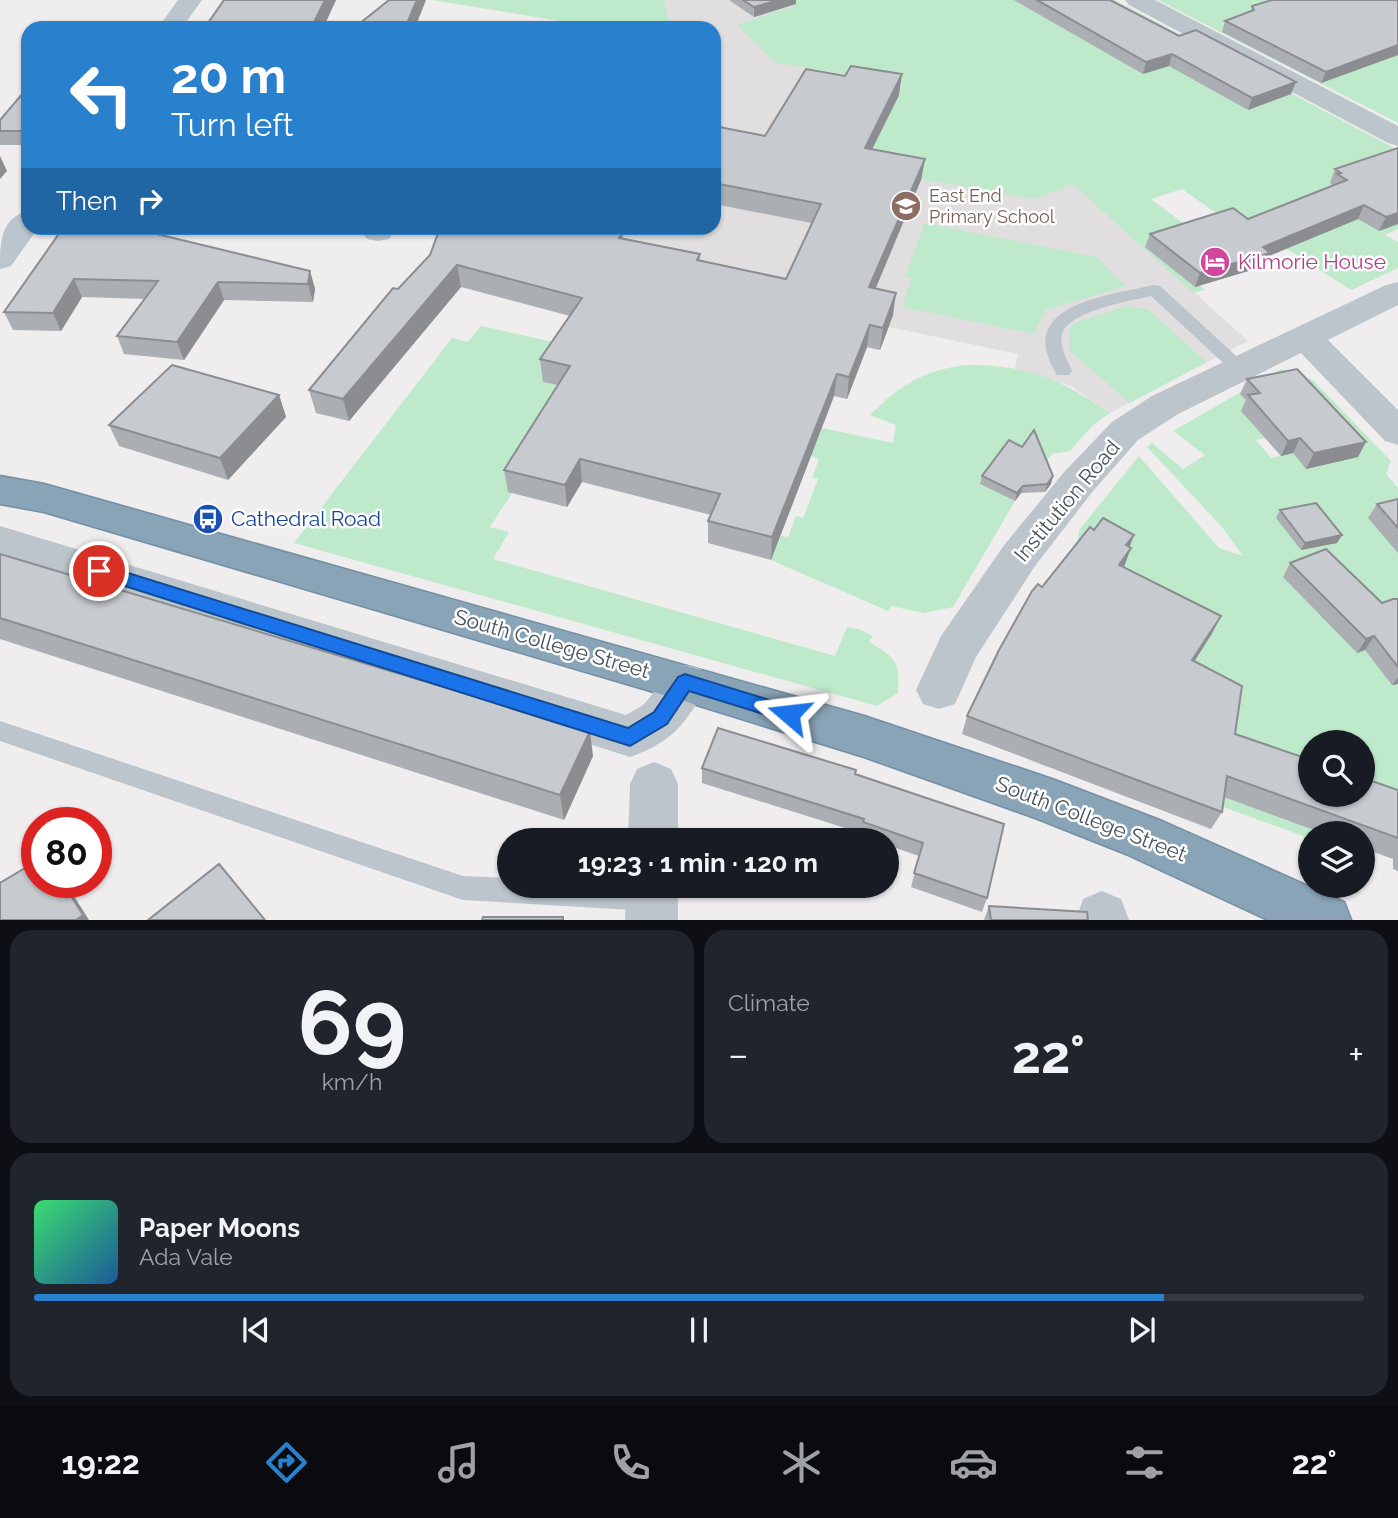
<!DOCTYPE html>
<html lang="en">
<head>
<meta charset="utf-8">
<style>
  body { margin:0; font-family:Raleway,sans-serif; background:#20242c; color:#f1f3f6; height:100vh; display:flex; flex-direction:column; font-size:26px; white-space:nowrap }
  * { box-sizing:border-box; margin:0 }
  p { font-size:23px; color:#9ea1a6 }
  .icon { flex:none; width:38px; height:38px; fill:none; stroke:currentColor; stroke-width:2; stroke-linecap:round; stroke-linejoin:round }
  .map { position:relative; height:920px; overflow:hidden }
  .side { display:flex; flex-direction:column; gap:10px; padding:10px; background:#0d0f14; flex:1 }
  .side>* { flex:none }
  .top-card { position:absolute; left:21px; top:21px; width:700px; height:214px; border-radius:21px; box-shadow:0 2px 5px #0004; background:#2980cd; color:#fff; overflow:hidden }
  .fabs { position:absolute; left:1298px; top:730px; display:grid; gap:14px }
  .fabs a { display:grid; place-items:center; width:77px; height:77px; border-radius:50%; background:#171b24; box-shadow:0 2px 5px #0004; font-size:35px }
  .speed { position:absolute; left:21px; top:807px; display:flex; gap:14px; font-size:35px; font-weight:700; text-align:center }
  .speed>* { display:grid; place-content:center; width:91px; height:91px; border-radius:50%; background:#171b24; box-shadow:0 2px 5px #0004; line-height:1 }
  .speed .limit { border:10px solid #d22; background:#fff; color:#111 }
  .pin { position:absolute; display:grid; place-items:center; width:60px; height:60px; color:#fff; margin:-30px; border:4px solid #fff; border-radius:50%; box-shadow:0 2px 7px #0007 }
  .me { position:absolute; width:77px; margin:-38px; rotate:287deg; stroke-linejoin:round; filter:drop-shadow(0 0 5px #0008) }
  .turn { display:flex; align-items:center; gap:24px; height:147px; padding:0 35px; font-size:32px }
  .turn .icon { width:91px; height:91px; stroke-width:2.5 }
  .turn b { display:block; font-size:49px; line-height:60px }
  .then { display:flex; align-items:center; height:66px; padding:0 35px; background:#0003; gap:14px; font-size:26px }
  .big { font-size:52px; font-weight:700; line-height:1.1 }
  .side .widget { flex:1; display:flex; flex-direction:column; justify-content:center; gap:10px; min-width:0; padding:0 24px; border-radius:21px; background:#20242c }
  .side .dial { align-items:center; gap:0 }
  .dial b { font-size:91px; line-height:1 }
  .song { display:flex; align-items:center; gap:21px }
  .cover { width:84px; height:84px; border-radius:10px; background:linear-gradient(135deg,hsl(140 70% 55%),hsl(210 70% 35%)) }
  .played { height:7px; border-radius:4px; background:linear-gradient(90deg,#2980cd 85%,#363941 85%) }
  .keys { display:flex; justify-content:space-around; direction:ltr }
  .heat { display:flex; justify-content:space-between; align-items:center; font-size:38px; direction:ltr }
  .side .tiles { flex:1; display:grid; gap:10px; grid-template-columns:1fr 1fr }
  .widget:last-child { grid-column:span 2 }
  .trip { position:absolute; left:497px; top:828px; width:402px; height:70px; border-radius:35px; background:#171b24; box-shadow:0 2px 5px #0004; font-weight:700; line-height:70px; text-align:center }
  .tabs { display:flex; height:112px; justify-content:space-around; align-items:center; background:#090b0e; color:#9ea1a6 }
  .tabs .icon { width:49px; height:49px }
  .tabs .selected { color:#2980cd }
  .tabs b { font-size:32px; color:#f1f3f6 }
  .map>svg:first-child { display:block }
</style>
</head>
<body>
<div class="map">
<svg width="1398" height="920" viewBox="0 0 1398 920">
  <rect width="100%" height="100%" fill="#efeded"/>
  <!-- education -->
  <polygon fill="#e0dede" points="664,0 762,0 776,10 813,0 1074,184 1248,341 1110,413 1071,386 1015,368 1018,354 889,327 880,350 867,348 847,399 801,389 536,228 714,228 714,28 671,28"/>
  <!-- green -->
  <g fill="#beeacb" fill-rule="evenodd">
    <polygon points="432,0 664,0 671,28 602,28"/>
    <polygon points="790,0 1115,0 1398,150 1398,229 1385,235 1398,242 1398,268 1351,290 1229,212 1219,215 1182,189 1151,199 1187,226 1167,257 1205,290 1193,293 1073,184 1035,199 862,169 904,83 776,63 737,25 796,5"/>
    <path d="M1158,0h240v123zM1289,51l77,15 -27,10z"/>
    <polygon points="925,223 1097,257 1125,286 1045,310 1034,334 902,307 912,278 905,276"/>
    <polygon points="1127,306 1148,309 1206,362 1130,403 1069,350 1069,330 1074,323"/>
    <path d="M481,326l151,33 -123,133 3,1 -22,34 19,5 -16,27 342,97 12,-29 12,2 14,7 -4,6c27,16 31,18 29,51l-21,13 -583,-163 158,-205 16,4z"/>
    <path d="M967,365c62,0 93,14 143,48l-17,12 -23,26 -18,3 -9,11 -63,19 35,17 -62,106 -29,6 -33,-7 -3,5 -117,-51 10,-24 7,1 8,-21 7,2 15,-39 -6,-1 7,-19 -8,-3 11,-28 71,15 3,-18 -26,-10c31,-31 54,-45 97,-50z"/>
    <path d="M1281,369l32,11 78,81 -5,13 12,14v171l-6,26 6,-1v140l-35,-30v-52h-52v40l-86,-30 -183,-163 36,-45 1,-14 60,-74 80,92 24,8 -21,-29 -75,-80 5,-4 31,26 22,-14 -32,-24zM1241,394l66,74 -14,-15 -22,5 -15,-18 9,-2 -23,-27 11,-3z"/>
    <polygon points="1217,794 1323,833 1311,833 1311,839 1215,804"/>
  </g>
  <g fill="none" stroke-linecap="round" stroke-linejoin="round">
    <!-- highway casing -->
    <g stroke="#748fa3" stroke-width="3">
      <polygon id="highway" points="0,476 44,484 864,716 1052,779 1162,821 1344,902 1351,920 1268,920 1126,854 1038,819 864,757 674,698 44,512 0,504"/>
    </g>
    <!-- lane -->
    <g fill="#bcc5cb" fill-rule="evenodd">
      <path d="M1154,285l6,1 85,78 3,4 -3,4h-12l-82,-76c-21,5 -82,15 -89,38 -3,12 5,26 10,37l-3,4h-12c-44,-70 49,-79 97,-90z"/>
      <polygon points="0,721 463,876 509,878 509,886 650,886 659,889 663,898 659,907 650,911 463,900 0,741"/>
    </g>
    <!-- street -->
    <g fill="#bcc5cb" fill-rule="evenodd">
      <polygon points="1125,0 1155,0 1398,126 1398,146 1388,143 1129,5"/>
      <polygon points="364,228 395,228 389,239 378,241 367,239 362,232"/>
      <polygon points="1398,282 1398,305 1328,340 1398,410 1398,445 1385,441 1301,353 1178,414 1138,440 1093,491 1035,566 976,657 955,704 939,709 923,704 916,690 941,636 1005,544 1065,471 1112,422 1152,396 1386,285"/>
      <path d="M0,526l626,189c6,-4 14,-7 19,-12 21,-22 18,-48 56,-34l7,13c-20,40 -35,60 -78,75l-630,-201z"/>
      <polygon points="654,762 671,769 678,784 678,840 628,840 630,784 637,769"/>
      <polygon points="626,886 678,886 678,920 625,920"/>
      <polygon points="1102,891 1121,899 1129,920 1076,920 1083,899"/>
    </g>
    <!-- secondary -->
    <g fill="#bac5cd" fill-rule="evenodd">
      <polygon points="178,0 202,0 182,28 158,28"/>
      <path d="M28,211v17h10l-27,38 -11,3c0,-25 0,-51 28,-58z"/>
    </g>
    <!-- highway -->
    <use href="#highway" fill="#89a4b7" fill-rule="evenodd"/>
  </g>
  <!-- wall -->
  <g fill="#abaeb2">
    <polygon points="224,0 336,0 323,28 209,28 208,23"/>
    <polygon points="729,0 796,0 796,4 754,17"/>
    <polygon points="1014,0 1110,0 1291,94 1248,110 1169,66 1143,74"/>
    <polygon points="1398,0 1398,55 1321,83 1222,32 1225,21 1251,12 1252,6"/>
    <polygon points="28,93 28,145 0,145 0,120"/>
    <polygon points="899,95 872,150 925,159 921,180 875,289 893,315 880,350 867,347 847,399 834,396 771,560 708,543 708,521 711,515 582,482 567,507 508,492 504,470 558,385 543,382 540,359 570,316 461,287 349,421 316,413 309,390 398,289 430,255 623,232 623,238 700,254 700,261 786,279 812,223 714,204 714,126 765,136"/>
    <polygon points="1398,148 1398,224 1379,231 1358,219 1269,256 1265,266 1195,287 1145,247 1150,234 1248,219 1332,186 1333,185 1330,183 1335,169"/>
    <polygon points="63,228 247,228 245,232 139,229 310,271 315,289 313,302 224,300 184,360 124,354 117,336 145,299 82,297 61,331 13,330 4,312"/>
    <polygon points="1247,379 1358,457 1306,469 1293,453 1281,456 1241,411 1246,400 1240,394"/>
    <polygon points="279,395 286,417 228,480 119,446 109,425"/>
    <polygon points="982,476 1051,484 1045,492 1021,493 1015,501 980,484"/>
    <polygon points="1398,499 1398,553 1368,518 1377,504"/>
    <polygon points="1280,510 1342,535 1337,543 1301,550 1276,518"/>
    <polygon points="1094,530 1130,547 1124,567 1221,616 1211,635 1194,662 1235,734 1398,790 1398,871 1393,869 1393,859 1363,848 1363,833 1322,833 1224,797 1222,812 1211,829 962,734 967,716 1042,587"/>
    <polygon points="0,554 593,756 564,820 0,639"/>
    <polygon points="1290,563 1382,603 1398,599 1398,684 1392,685 1365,650 1357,653 1283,577"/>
    <polygon points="702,768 856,774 987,898 982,912 911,887 919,856 887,845 887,840 873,840 860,836 861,833 702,783"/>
    <polygon points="989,906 1088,920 984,920"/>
  </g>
  <!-- shaded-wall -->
  <g fill="#8b8d91">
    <polygon points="325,0 336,0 323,28 311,28"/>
    <polygon points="417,0 426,0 415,28 405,28"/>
    <polygon points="779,0 796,0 796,4 754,17 754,7"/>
    <polygon points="1398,45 1398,55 1321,83 1326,72"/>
    <polygon points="1172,54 1169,66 1143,74 1146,62"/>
    <polygon points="902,74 899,95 862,169 865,148"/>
    <polygon points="1296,82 1291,94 1248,110 1252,98"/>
    <polygon points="0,156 7,171 0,179"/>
    <polygon points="925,159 921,180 867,309 869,287"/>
    <polygon points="1364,205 1358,219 1269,256 1265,266 1195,287 1200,273"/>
    <polygon points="1398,213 1398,224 1379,231 1386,217"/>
    <polygon points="457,265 461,287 349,421 343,399"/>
    <polygon points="310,271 315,289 313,302 308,284"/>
    <polygon points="74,279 82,297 61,331 53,313"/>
    <polygon points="218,282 224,300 184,360 177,342"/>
    <polygon points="896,293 893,315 880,350 883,328"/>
    <polygon points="870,325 867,347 847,399 849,377"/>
    <polygon points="837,374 834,396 771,560 772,537"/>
    <polygon points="279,395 286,417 228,480 220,458"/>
    <polygon points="1300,438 1293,453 1281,456 1288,441"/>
    <polygon points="1366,442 1358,457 1306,469 1314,453"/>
    <polygon points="580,459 582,482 567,507 565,485"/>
    <polygon points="1053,476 1051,484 1045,492 1047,484"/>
    <polygon points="1023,486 1021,493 1015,501 1017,493"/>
    <polygon points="1134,535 1127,554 1131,548 1124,567 1119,565 1126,545"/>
    <polygon points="1342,535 1337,543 1301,550 1305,543"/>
    <polygon points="1221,616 1211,635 1183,679 1192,660"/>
    <polygon points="1374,636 1365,650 1357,653 1366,639"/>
    <polygon points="1398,677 1398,684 1392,685"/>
    <polygon points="590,731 593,756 564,820 560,795"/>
    <polygon points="62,882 65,882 89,920 76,920"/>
  </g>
  <!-- building -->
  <g fill="#c7cacf" stroke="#8b8d91" stroke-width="2">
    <polygon points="224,0 325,0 311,28 212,28 215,23 208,23"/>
    <polygon points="389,0 417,0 405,28 354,28"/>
    <polygon points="743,0 779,0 754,7"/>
    <polygon points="1037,0 1110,0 1179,36 1196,30 1296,82 1252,98 1172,54 1146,62"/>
    <polygon points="1272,0 1398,0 1398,45 1326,72 1225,21 1254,10 1252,6"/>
    <polygon points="851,66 902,74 865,148 925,159 869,287 896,293 883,328 870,325 849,377 837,374 772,537 708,521 720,494 580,459 565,485 504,470 570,366 540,359 582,298 457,265 343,399 309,390 393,288 398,289 430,255 440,228 599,228 623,232 619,238 700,254 697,260 786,279 821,204 714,183 714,126 765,136 806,69 845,76"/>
    <polygon points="23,93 28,93 28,131 0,131 0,120"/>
    <polygon points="1398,148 1398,213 1386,217 1364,205 1263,247 1270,253 1200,273 1150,234 1233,208 1248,219 1347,180 1337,174 1341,173 1335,169"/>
    <polygon points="63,228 132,228 310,271 308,284 218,282 177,342 117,336 158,281 74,279 53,313 4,312"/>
    <polygon points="172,365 279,395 220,458 109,425"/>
    <polygon points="1297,369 1366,442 1314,453 1300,438 1288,441 1248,395 1260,393 1247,379"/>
    <polygon points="1034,430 1053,476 1047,484 1023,486 1017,493 982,476 1009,440 1022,447"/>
    <polygon points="1398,499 1398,528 1377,504"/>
    <polygon points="1316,503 1342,535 1305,543 1280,510"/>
    <polygon points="1103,518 1134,535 1126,545 1131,548 1119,565 1221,616 1192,660 1242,686 1235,734 1311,760 1311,794 1363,794 1363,778 1398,790 1398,838 1227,776 1222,812 967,716 999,650 1032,591 1038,584 1042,587 1090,527 1094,530"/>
    <polygon points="1326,549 1382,603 1393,599 1398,599 1398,667 1374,636 1366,639 1290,563"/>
    <polygon points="0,554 590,731 560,795 0,618"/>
    <polygon points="718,728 856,770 855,774 1004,824 987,898 914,873 923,843 863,822 864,819 702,768"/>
    <polygon points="37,861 37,882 62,882 83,915 76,920 0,920 0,883"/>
    <polygon points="219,864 265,920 148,920"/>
    <polygon points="989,906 1087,912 1088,920 991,920"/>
    <polygon points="483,917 563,917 563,920 482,920"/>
  </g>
  <!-- route -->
  <polygon fill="#1a73e8" stroke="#114b97" stroke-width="2" points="99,564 628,728 654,712 678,677 685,674 789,706 796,708 798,714 796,720 789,722 689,691 667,724 630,746 93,576 91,571 93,566"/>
  <!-- icons -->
  <defs>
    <g id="school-disc" transform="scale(1.575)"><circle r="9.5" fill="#8d6e63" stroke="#fff"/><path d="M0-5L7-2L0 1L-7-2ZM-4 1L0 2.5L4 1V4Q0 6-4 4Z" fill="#fff"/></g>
    <g id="hotel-disc" transform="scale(1.575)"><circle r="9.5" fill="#d1479c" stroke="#fff"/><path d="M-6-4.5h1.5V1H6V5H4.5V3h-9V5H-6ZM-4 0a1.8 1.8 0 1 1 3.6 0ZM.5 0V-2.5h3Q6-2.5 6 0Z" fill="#fff"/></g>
    <g id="bus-disc" transform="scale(1.575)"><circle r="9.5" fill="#1a4fb4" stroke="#fff"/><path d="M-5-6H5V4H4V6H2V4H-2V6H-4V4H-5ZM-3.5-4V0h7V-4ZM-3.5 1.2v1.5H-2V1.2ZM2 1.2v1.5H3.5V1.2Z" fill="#fff"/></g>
  </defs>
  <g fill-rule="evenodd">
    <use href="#school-disc" x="906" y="206"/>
    <use href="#hotel-disc" x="1215" y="262"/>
    <use href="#bus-disc" x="208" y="519"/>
  </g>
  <g text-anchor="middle" stroke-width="5" stroke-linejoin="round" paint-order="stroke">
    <!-- far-education labels -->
    <g font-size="18" fill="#785e54" stroke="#fff" text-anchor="start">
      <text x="929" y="202">East End<tspan x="929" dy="21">Primary School</tspan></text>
    </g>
    <!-- hotel labels -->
    <g font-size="21" fill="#b23c85" stroke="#fff" text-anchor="start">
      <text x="1238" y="269">Kilmorie House</text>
    </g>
    <!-- street labels -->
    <g font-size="21" fill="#475258" stroke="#fff">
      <text transform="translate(1067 501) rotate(-50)" y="7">Institution Road</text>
      <text transform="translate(552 644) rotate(16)" y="7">South College Street</text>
      <text transform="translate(1091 819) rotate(21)" y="7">South College Street</text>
    </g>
    <!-- transit labels -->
    <g font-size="21" fill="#164399" stroke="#fff" text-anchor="start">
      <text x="231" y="526">Cathedral Road</text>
    </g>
  </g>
</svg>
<div class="fabs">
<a><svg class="icon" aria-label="search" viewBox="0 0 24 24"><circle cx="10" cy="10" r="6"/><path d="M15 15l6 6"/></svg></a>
<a><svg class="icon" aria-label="layers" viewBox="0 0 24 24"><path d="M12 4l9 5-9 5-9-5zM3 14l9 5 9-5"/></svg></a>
</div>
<div class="speed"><div class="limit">80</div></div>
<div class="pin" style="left:99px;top:571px;background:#d93025"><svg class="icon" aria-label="arrive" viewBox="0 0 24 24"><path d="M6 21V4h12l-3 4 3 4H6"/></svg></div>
<svg class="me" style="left:789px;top:714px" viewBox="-20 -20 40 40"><path d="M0-17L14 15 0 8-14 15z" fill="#1a73e8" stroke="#fff" stroke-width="4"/></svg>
<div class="trip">19:23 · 1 min · 120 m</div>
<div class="top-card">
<div class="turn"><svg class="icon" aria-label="left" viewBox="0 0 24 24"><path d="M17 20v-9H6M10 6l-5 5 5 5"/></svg><div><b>20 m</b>Turn left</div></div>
<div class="then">Then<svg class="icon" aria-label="right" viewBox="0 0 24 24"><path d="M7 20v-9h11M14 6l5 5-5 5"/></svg></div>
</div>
</div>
<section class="side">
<div class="tiles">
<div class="widget dial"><b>69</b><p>km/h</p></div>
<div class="widget"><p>Climate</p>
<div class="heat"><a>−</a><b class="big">22°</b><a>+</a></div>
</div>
<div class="widget">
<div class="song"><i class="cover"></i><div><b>Paper Moons</b><p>Ada Vale</p></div></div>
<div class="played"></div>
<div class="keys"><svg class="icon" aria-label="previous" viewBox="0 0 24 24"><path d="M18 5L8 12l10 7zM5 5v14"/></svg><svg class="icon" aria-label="pause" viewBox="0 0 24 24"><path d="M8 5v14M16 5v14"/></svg><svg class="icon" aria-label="next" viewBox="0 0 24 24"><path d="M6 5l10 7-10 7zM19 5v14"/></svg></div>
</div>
</div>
</section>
<nav class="tabs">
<b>19:22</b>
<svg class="icon selected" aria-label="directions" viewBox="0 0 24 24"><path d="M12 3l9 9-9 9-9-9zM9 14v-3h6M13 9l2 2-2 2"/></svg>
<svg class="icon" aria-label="music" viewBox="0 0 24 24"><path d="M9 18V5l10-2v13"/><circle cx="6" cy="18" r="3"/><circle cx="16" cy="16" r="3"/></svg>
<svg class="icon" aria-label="phone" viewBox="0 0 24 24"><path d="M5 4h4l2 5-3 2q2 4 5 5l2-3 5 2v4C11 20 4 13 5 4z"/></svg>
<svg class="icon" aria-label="climate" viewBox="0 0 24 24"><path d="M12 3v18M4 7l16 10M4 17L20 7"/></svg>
<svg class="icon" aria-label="car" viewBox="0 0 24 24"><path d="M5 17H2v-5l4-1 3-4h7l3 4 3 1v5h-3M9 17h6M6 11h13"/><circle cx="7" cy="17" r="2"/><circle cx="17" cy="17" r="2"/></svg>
<svg class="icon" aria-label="filters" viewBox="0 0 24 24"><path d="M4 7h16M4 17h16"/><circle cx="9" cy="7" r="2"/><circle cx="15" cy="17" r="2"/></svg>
<b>22°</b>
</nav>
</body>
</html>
